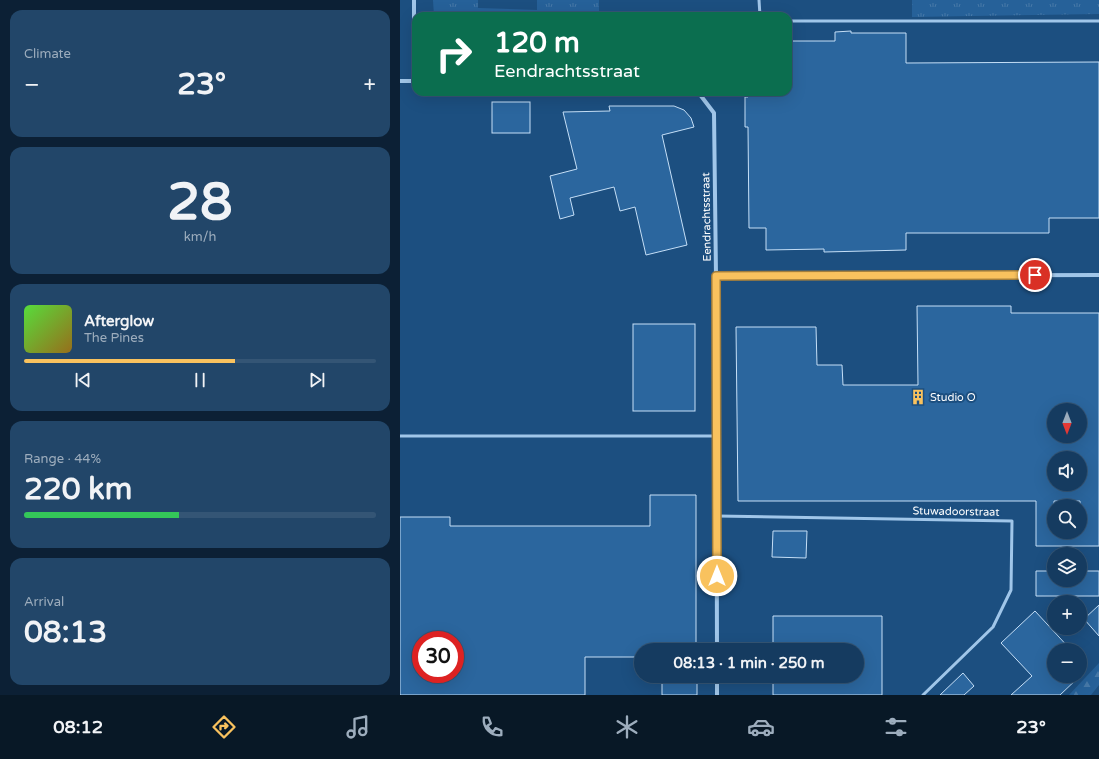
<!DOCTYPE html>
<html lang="en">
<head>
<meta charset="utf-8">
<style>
  body { margin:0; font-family:"Varela Round",sans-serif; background:#224669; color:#f1f3f6; height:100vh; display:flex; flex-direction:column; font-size:15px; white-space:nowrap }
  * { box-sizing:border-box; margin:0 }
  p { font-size:13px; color:#9dadbd }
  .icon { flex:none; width:22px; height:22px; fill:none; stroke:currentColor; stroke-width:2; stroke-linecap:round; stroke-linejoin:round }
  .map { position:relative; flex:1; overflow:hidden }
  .panel { display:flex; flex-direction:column; gap:10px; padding:10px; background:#0c2035; width:400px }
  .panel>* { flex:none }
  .banner { position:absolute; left:12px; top:12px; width:380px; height:84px; border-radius:12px; box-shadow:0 4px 16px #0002,0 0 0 1px #345575; background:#0b6e4f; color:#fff; overflow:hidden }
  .needle { width:26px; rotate:180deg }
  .tools { position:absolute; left:647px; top:403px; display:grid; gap:8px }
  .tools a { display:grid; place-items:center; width:40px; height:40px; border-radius:50%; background:#153b60; box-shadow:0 4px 16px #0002,0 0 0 1px #345575; font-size:20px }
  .speed { position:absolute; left:12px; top:631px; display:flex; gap:8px; font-size:20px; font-weight:700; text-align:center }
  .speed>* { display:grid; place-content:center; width:52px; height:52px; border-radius:50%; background:#153b60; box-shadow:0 4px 16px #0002,0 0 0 1px #345575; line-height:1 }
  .speed .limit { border:6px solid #d22; background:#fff; color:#111 }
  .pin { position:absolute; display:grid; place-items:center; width:34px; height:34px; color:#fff; margin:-17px; border:2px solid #fff; border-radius:50%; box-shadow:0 1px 4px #0007 }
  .me { position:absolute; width:44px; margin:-22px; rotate:0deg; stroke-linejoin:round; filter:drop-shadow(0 0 3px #0008) }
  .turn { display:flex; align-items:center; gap:14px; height:84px; padding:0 16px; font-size:18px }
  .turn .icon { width:52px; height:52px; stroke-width:2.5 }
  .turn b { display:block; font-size:28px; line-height:34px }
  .big { font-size:30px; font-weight:700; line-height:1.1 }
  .panel .tile { flex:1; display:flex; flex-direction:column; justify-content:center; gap:6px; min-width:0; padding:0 14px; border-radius:12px; background:#224669 }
  .panel .dial { align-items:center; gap:0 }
  .dial b { font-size:52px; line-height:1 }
  .song { display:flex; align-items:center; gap:12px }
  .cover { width:48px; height:48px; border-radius:6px; background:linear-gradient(135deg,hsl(110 70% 55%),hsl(40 70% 35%)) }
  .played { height:4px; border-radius:2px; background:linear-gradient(90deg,#f9c25e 60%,#345575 60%) }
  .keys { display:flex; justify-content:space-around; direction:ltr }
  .heat { display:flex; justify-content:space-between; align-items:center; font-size:22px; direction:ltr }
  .charge { height:6px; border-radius:3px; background:linear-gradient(90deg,#34c759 44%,#345575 0) }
  .trip { position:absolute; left:234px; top:643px; width:230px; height:40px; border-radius:20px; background:#153b60; box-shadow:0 4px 16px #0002,0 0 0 1px #345575; font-weight:700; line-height:40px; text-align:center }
  .menu { display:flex; height:64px; justify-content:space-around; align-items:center; background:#081826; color:#9dadbd }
  .menu .icon { width:28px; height:28px }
  .menu .selected { color:#f9c25e }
  .menu b { font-size:18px; color:#f1f3f6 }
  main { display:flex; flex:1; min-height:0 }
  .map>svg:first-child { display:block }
</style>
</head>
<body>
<main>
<section class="panel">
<div class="tile"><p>Climate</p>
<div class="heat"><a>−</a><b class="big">23°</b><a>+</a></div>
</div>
<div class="tile dial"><b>28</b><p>km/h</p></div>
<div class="tile">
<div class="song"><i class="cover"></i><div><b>Afterglow</b><p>The Pines</p></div></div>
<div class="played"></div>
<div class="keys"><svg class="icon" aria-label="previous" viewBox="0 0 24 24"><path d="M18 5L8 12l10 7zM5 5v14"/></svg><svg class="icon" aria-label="pause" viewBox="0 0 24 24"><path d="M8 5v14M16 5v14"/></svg><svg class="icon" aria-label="next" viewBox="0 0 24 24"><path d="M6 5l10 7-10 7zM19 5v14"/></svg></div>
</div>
<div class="tile"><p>Range · 44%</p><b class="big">220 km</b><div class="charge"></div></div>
<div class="tile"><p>Arrival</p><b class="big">08:13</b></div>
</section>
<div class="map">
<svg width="699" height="695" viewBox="0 0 699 695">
  <defs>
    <pattern id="grass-tufts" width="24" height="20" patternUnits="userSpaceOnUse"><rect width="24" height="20" fill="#266199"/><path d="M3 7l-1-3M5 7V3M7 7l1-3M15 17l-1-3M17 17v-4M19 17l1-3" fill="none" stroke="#4779a8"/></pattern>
    <pattern id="forest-firs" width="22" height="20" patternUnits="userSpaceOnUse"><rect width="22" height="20" fill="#266199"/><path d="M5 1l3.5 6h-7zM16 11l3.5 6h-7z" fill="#4779a8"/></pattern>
  </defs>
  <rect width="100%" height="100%" fill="#1c4f80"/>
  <!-- grass -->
  <g fill="url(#grass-tufts)">
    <polygon points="33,0 78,0 78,8 137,10 137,0 199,0 199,16 34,16"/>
    <polygon points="512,0 699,0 699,14 512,17"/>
  </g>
  <!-- forest -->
  <polygon fill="url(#forest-firs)" points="699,663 699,685 691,695 669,695"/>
  <!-- building -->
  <g fill="#2b669e" stroke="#c5dff7" fill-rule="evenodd">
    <polygon points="451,31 451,33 506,33 506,63 699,62 699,218 649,218 649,233 506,233 506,250 424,252 424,249 366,250 366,228 349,228 348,127 345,127 345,97 348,97 348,92 388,92 388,41 435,41 435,32"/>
    <rect x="92" y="102" width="38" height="31"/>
    <polygon points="209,106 274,106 284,110 291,118 294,127 262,135 287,245 246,255 235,207 220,211 214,187 170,198 174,215 160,219 150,176 177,169 163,112 210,111"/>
    <path d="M517,306h94v7h88v233h-63v-45h-298l-2,-174h80l1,38h25l1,20h75zM654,410h26v26h-26zM654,458h26v26h-26zM654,501h26v31h-26z"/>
    <rect x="233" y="324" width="62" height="87"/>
    <path d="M250,495h46v155h-55v7h-56v38h-185v-178h50v9h200zM21,640h34v34h-34z"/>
    <polygon points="373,531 407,531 406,558 372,557"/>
    <polygon points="636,571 654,571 654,580 680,580 680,571 699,571 699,596 636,596"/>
    <polygon points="699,605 699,636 684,619"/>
    <polygon points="635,611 671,650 654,650 654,676 680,676 660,695 611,695 632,676 601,643"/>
    <polygon points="373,616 482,616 482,695 373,695 373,676 457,676 457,650 373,650"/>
    <polygon points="563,673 574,686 564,695 540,695"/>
    <rect x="262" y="676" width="35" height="19"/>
  </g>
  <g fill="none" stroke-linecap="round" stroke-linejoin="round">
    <!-- service -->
    <g stroke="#a0c6e9" stroke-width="3">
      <polyline points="359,0 360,16"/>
      <polyline points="388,21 699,21"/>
      <polyline points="0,436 317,436"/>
      <polyline points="317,516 612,521 611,590 593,627 523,695"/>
    </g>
    <!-- minor -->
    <g stroke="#a0c6e9" stroke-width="4">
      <polyline points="0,81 16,81"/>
      <polyline points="14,81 14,0"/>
      <polyline points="298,92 314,113 316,276 699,275"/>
      <polyline points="316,276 317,650"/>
      <polyline points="317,676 317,695"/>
    </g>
  </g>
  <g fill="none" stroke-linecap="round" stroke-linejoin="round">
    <!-- route casing -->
    <g stroke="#a27e3d" stroke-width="10">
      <polyline id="route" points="317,576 316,276 635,275"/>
    </g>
    <!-- route -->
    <use href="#route" stroke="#f9c25e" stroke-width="7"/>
  </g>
  <!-- icons -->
  <defs>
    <g id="building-bare" transform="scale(1.2)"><path d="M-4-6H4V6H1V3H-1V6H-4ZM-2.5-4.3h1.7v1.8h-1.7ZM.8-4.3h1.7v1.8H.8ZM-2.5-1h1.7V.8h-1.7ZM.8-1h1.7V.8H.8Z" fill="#f9c25e" stroke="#1c4f80" stroke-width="2.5" paint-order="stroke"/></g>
  </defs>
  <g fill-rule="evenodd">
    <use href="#building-bare" x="518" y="397"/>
  </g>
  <g text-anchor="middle" stroke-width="4" stroke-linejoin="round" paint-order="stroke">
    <!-- street labels -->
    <g font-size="11" fill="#fff" stroke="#1c4f80">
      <text transform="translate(306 217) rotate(-91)" y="4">Eendrachtsstraat</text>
      <text transform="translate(556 511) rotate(1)" y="4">Stuwadoorstraat</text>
    </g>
    <!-- poi labels -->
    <g font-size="11" fill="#fff" stroke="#1c4f80" text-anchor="start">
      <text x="530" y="401">Studio O</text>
    </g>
  </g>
</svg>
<div class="tools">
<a><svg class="needle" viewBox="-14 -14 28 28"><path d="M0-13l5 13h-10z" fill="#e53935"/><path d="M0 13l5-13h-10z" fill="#9dadbd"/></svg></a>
<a><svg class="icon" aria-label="sound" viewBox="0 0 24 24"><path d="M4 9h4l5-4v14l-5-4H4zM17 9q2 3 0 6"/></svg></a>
<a><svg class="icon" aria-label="search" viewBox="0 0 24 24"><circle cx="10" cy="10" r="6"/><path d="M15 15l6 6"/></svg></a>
<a><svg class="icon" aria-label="layers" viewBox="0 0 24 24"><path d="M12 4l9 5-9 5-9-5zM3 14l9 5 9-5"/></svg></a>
<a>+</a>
<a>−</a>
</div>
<div class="speed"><div class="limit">30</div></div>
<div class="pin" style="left:635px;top:275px;background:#d93025"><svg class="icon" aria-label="arrive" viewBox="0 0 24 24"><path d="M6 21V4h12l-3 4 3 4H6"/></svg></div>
<svg class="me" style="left:317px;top:576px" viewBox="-20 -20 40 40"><circle r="17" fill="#f9c25e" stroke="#fff" stroke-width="3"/><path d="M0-11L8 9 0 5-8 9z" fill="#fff"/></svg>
<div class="trip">08:13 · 1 min · 250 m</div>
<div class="banner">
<div class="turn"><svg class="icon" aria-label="right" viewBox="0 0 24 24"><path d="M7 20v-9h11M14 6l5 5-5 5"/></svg><div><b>120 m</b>Eendrachtsstraat</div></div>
</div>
</div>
</main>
<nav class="menu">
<b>08:12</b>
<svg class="icon selected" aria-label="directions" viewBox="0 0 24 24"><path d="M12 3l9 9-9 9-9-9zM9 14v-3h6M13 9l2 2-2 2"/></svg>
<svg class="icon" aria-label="music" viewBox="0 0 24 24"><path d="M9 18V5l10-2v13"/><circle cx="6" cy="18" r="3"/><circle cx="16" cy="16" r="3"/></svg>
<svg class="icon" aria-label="phone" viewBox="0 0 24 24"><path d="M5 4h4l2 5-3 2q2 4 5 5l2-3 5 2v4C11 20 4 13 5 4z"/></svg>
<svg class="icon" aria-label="climate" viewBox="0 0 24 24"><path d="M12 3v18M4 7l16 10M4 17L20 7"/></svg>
<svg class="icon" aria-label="car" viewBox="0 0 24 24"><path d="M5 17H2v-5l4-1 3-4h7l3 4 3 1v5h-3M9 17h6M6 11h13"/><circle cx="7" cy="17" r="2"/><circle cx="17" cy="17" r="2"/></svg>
<svg class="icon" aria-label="filters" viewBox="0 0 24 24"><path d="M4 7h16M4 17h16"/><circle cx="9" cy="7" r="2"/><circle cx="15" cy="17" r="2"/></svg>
<b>23°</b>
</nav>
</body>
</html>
